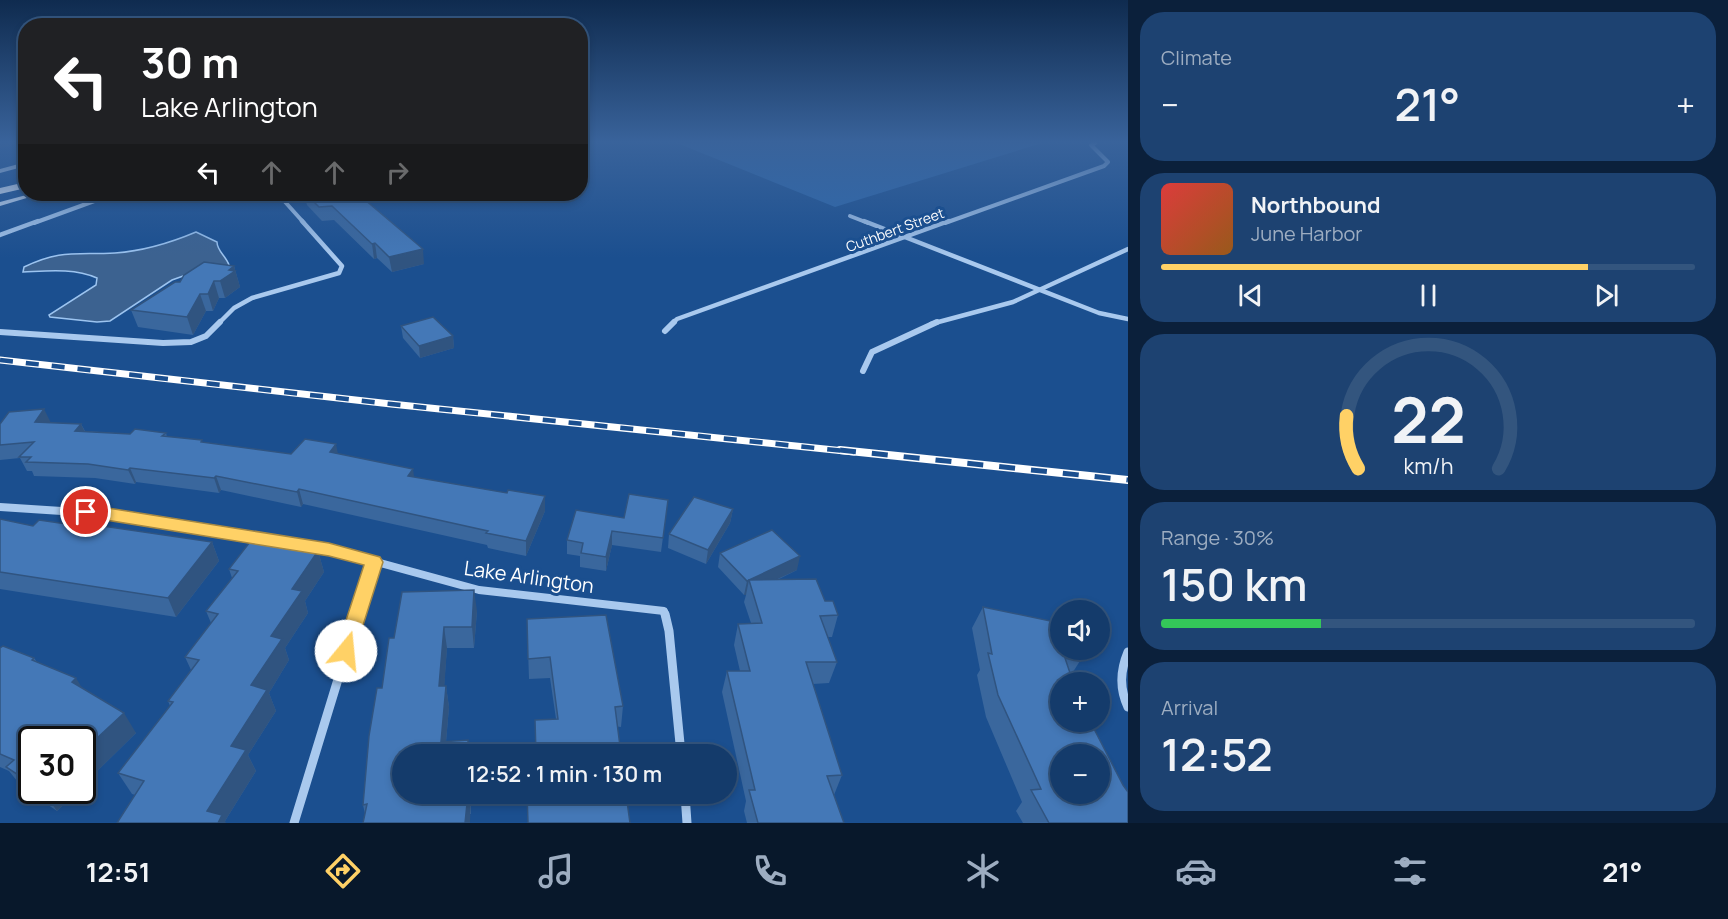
<!DOCTYPE html>
<html lang="en">
<head>
<meta charset="utf-8">
<style>
  body { margin:0; font-family:Manrope,sans-serif; background:#1d4271; color:#f1f3f6; height:100vh; display:flex; flex-direction:column; font-size:22px; white-space:nowrap }
  * { box-sizing:border-box; margin:0 }
  p { font-size:20px; color:#9dadc1 }
  .icon { flex:none; width:33px; height:33px; fill:none; stroke:currentColor; stroke-width:2; stroke-linecap:round; stroke-linejoin:round }
  .map { position:relative; flex:1; overflow:hidden }
  .details { display:flex; flex-direction:column; gap:12px; padding:12px; background:#0b203b; width:600px }
  .details>* { flex:none }
  .guide { position:absolute; left:18px; top:18px; width:570px; height:183px; border-radius:24px; box-shadow:0 3px 9px #0003,0 0 0 2px #33557e; background:#202124; color:#fff; overflow:hidden }
  .buttons { position:absolute; left:1050px; top:600px; display:grid; gap:12px }
  .buttons a { display:grid; place-items:center; width:60px; height:60px; border-radius:50%; background:#143b6b; box-shadow:0 3px 9px #0003,0 0 0 2px #33557e; font-size:30px }
  .speed { position:absolute; left:18px; top:726px; display:flex; gap:12px; font-size:30px; font-weight:700; text-align:center }
  .speed>* { display:grid; place-content:center; width:78px; height:78px; border-radius:50%; background:#143b6b; box-shadow:0 3px 9px #0003,0 0 0 2px #33557e; line-height:1 }
  .speed .limit { border:3px solid #111; border-radius:9px; background:#fff; color:#111 }
  .pin { position:absolute; display:grid; place-items:center; width:51px; height:51px; color:#fff; margin:-26px; border:3px solid #fff; border-radius:50%; box-shadow:0 2px 6px #0007 }
  .me { position:absolute; width:66px; margin:-33px; rotate:17deg; stroke-linejoin:round; filter:drop-shadow(0 0 4px #0008) }
  .turn { display:flex; align-items:center; gap:21px; height:126px; padding:0 24px; font-size:27px }
  .turn .icon { width:78px; height:78px; stroke-width:2.5 }
  .turn b { display:block; font-size:42px; line-height:51px }
  .lanes { display:flex; align-items:center; height:57px; padding:0 24px; background:#0003; justify-content:center; gap:30px; direction:ltr }
  .lanes .off { opacity:.35 }
  .big { font-size:45px; font-weight:600; line-height:1.1 }
  .details .widget { flex:1; display:flex; flex-direction:column; justify-content:center; gap:9px; min-width:0; padding:0 21px; border-radius:24px; background:#1d4271 }
  .details .dial { align-items:center; gap:0 }
  .dial svg { height:156px; overflow:visible; fill:none; stroke:#33557e; stroke-width:7; stroke-linecap:round; text-anchor:middle }
  .dial text { fill:#f1f3f6; stroke:none }
  .song { display:flex; align-items:center; gap:18px }
  .cover { width:72px; height:72px; border-radius:9px; background:linear-gradient(135deg,hsl(0 70% 55%),hsl(30 70% 35%)) }
  .played { height:6px; border-radius:3px; background:linear-gradient(90deg,#ffd166 80%,#33557e 80%) }
  .keys { display:flex; justify-content:space-around; direction:ltr }
  .heat { display:flex; justify-content:space-between; align-items:center; font-size:33px; direction:ltr }
  .charge { height:9px; border-radius:4px; background:linear-gradient(90deg,#34c759 30%,#33557e 0) }
  .trip { position:absolute; left:392px; top:744px; width:345px; height:60px; border-radius:30px; background:#143b6b; box-shadow:0 3px 9px #0003,0 0 0 2px #33557e; font-weight:600; line-height:60px; text-align:center }
  .tabs { display:flex; height:96px; justify-content:space-around; align-items:center; background:#08182b; color:#9dadc1 }
  .tabs .icon { width:42px; height:42px }
  .tabs .selected { color:#ffd166 }
  .tabs b { font-size:27px; color:#f1f3f6 }
  main { display:flex; flex:1; min-height:0 }
  .map>svg:first-child { display:block }
</style>
</head>
<body>
<main>
<div class="map">
<svg width="1128" height="823" viewBox="0 0 1128 823">
  <rect width="100%" height="100%" fill="#1b4f8f"/>
  <!-- green -->
  <polygon fill="#2e69ad" points="677,143 1042,143 835,207"/>
  <!-- water -->
  <path fill="#3c6290" stroke="#9cc4f0" stroke-width="1.5" d="M196,232l21,10c0,9 9,14 12,23l-2,4 -41,6 -14,5 -62,41 -13,1 -47,-5 -1,-2 47,-30 1,-7c-24,-10 -49,-7 -74,-6l1,-5c37,-18 52,-12 91,-14 28,-2 55,-10 81,-21z"/>
  <g fill="none" stroke-linecap="round" stroke-linejoin="round">
    <!-- street-far4 -->
    <g stroke="#a9c9ee" stroke-width="4">
      <polyline points="278,194 304,223"/>
      <polyline points="850,216 868,223"/>
      <polyline points="34,223 108,196 123,194"/>
      <polyline points="945,223 1104,166 1108,162 1091,145 1095,143"/>
    </g>
    <!-- street-far3 -->
    <g stroke="#a9c9ee" stroke-width="4.5">
      <polyline points="864,221 1099,313 1128,319"/>
      <polyline points="0,235 38,221"/>
      <polyline points="218,324 234,308 252,298 339,273 342,266 302,221"/>
      <polyline points="672,324 677,319 949,221"/>
      <polyline points="931,324 1013,302 1128,249"/>
    </g>
    <!-- street-far2 -->
    <g stroke="#a9c9ee" stroke-width="6">
      <polyline points="665,331 674,322"/>
      <polyline points="0,332 163,343 191,342 206,336 220,322"/>
      <polyline points="863,371 872,352 937,322"/>
    </g>
    <!-- street-far1 -->
    <g stroke="#a9c9ee" stroke-width="8">
      <polyline points="0,507 108,514 329,549 479,590 664,611 665,615"/>
      <polyline points="358,615 374,562"/>
    </g>
    <!-- street -->
    <g stroke="#a9c9ee" stroke-width="9">
      <polyline points="665,614 669,631 681,754"/>
      <path d="M1128,652c-8,19 -9,36 0,55"/>
      <polyline points="685,794 687,823"/>
      <polyline points="294,823 358,614"/>
    </g>
    <!-- secondary -->
    <g fill="#d6e6fa" fill-rule="evenodd">
      <polygon points="26,162 26,166 0,173 0,169"/>
      <polygon points="30,194 40,194 0,206 0,202"/>
    </g>
    <!-- primary -->
    <polygon fill="#f0f6ff" fill-rule="evenodd" points="26,182 26,188 0,194 0,188"/>
    <!-- rail-far1 casing -->
    <g stroke="#fff" stroke-width="7">
      <polyline id="rail-far1" points="0,360 391,404 854,452"/>
    </g>
    <!-- rail casing -->
    <g stroke="#fff" stroke-width="8">
      <polyline id="rail" points="840,450 1128,480"/>
    </g>
    <!-- rail-far1 -->
    <use href="#rail-far1" stroke="#1b4f8f" stroke-width="4.5" stroke-dasharray="13" stroke-linecap="butt"/>
    <!-- rail -->
    <use href="#rail" stroke="#1b4f8f" stroke-width="5" stroke-dasharray="16" stroke-linecap="butt"/>
  </g>
  <!-- wall -->
  <g fill="#3a679d">
    <polygon points="301,194 358,194 424,264 392,272 377,258 374,259 334,220 322,221 307,205 305,198"/>
    <polygon points="413,194 455,194 422,201"/>
    <polygon points="234,266 240,287 225,298 219,298 213,311 206,311 193,335 138,327 131,310 180,282"/>
    <polygon points="401,326 453,336 454,348 420,358 403,338"/>
    <polygon points="50,423 81,424 85,431 130,434 166,433 167,437 291,454 338,454 414,477 545,511 526,556 488,548 487,545 303,504 301,507 221,490 219,493 136,482 135,484 95,478 34,476 32,471 27,471 20,458 0,460 0,424"/>
    <polygon points="668,500 661,552 612,545 606,571 580,567 580,556 567,554 567,540"/>
    <polygon points="733,509 730,523 706,564 668,548 669,534"/>
    <polygon points="0,519 33,526 80,526 212,542 219,561 176,617 0,589"/>
    <polygon points="318,551 324,572 305,601 308,613 285,648 289,660 269,693 276,711 248,755 256,771 225,821 132,794 118,773 170,706 168,701 191,670 185,657 211,623 206,611 232,578 229,569"/>
    <polygon points="720,553 797,570 777,580 825,601 838,615 832,637 827,637 837,662 829,683 813,684 842,775 834,795 844,823 747,823 744,811 746,801 722,692 727,671 740,671 734,645 738,624 751,623 744,602 746,595 744,595 718,567"/>
    <polygon points="983,607 1080,661 1071,675 1060,682 1128,823 1023,823 1016,811 1022,802 986,717 977,675 980,670 972,628"/>
    <polygon points="477,611 474,648 447,648 444,686 446,686 449,707 446,742 402,794 471,794 471,814 365,814 363,805 382,688 394,638"/>
    <polygon points="527,619 623,706 621,727 556,719 550,678 529,679"/>
    <polygon points="0,648 34,658 37,662 82,688 136,733 82,786 82,740 32,740 32,790 78,790 57,811 22,787 9,771 0,767"/>
  </g>
  <!-- shaded-wall -->
  <g fill="#305480">
    <polygon points="0,143 18,143 19,144 0,148"/>
    <polygon points="422,194 455,194 422,201"/>
    <polygon points="375,243 377,258 374,259 372,244"/>
    <polygon points="423,249 424,264 392,272 389,257"/>
    <polygon points="234,266 240,287 225,298 220,281 229,270"/>
    <polygon points="214,281 219,298 213,311 208,294"/>
    <polygon points="200,294 206,311 193,335 187,317"/>
    <polygon points="453,336 454,348 420,358 419,346"/>
    <polygon points="44,409 51,423 42,436 35,422"/>
    <polygon points="81,424 88,438 75,431"/>
    <polygon points="336,444 339,459 330,452"/>
    <polygon points="130,468 136,482 135,484 128,470"/>
    <polygon points="413,469 415,483 408,476"/>
    <polygon points="216,476 221,490 219,493 214,478"/>
    <polygon points="299,489 303,504 301,507 297,492"/>
    <polygon points="545,496 545,511 526,556 526,541"/>
    <polygon points="733,509 730,523 706,564 708,550"/>
    <polygon points="612,531 612,545 606,571 606,557"/>
    <polygon points="212,542 219,561 176,617 168,598"/>
    <polygon points="318,551 324,572 305,601 308,613 285,648 289,660 269,693 276,711 248,755 256,771 225,821 226,823 213,823 207,811 251,685 271,636 292,589"/>
    <polygon points="800,556 797,570 752,591 749,580 746,595 744,595 747,581"/>
    <polygon points="474,590 477,611 474,648 472,627"/>
    <polygon points="444,627 447,648 443,707 439,686"/>
    <polygon points="76,678 89,699 72,682"/>
    <polygon points="446,686 449,707 445,754 441,742"/>
    <polygon points="124,713 136,733 82,786 82,752"/>
    <polygon points="42,790 78,790 57,811"/>
    <polygon points="468,794 471,794 470,823 465,823"/>
  </g>
  <!-- building -->
  <g fill="#4478b7" stroke="#305480" stroke-width="1.5" fill-rule="evenodd">
    <polygon points="306,194 358,194 423,249 389,257 375,243 372,244 332,206 319,207"/>
    <polygon points="204,262 234,266 229,270 235,271 220,281 214,281 208,294 200,294 187,317 131,310 175,282 180,282 184,275"/>
    <polygon points="433,317 453,336 419,346 401,326"/>
    <polygon points="44,409 35,422 81,424 75,431 130,434 135,429 166,433 162,436 202,440 201,442 291,454 305,439 336,444 330,452 413,469 408,476 507,493 508,490 545,496 526,541 486,533 488,531 299,489 297,492 216,476 214,478 130,468 128,470 88,464 26,462 31,457 19,457 34,442 0,445 0,424 9,412"/>
    <polygon points="629,494 668,500 663,538 612,531 606,557 581,553 583,543 567,540 576,510 624,518"/>
    <polygon points="694,497 733,509 708,550 669,534"/>
    <polygon points="0,519 33,526 39,520 80,526 82,523 212,542 168,598 0,572"/>
    <polygon points="772,530 800,556 747,581 720,553"/>
    <polygon points="253,538 318,551 292,589 302,591 271,636 282,639 251,685 267,690 231,746 246,750 207,811 222,815 218,823 117,823 144,781 118,773 173,702 168,701 199,660 185,657 218,614 206,611 238,571 229,569"/>
    <polygon points="816,579 825,601 833,601 838,615 820,616 837,662 806,662 842,775 827,776 844,823 758,823 749,790 755,790 727,671 750,671 738,624 762,623 749,580"/>
    <polygon points="474,590 472,627 444,627 439,686 446,686 441,742 468,740 468,754 402,754 402,794 468,794 465,823 363,823 367,804 363,805 369,736 377,688 382,688 389,638 394,638 402,592"/>
    <path d="M983,607l77,16v27h16l4,11 -15,-3 8,24h-13v40h25l1,2 6,1 31,60 5,7v31h-79l-18,-33 10,-1 -43,-94 -10,-42 4,1zM1060,754h40v40h-40z"/>
    <polygon points="606,615 623,706 615,707 621,754 536,754 535,720 558,719 550,657 528,659 527,619"/>
    <polygon points="3,646 34,658 32,660 76,678 72,682 124,713 82,752 82,740 32,740 32,784 6,767 14,760 0,754 0,648"/>
    <polygon points="527,794 626,794 630,823 528,823"/>
  </g>
  <!-- sky -->
  <linearGradient id="sky" x2="0" y2="1"><stop stop-color="#0f2b4f"/><stop offset="0.55" stop-color="#39639b"/><stop offset="1" stop-color="#39639b" stop-opacity="0"/></linearGradient>
  <rect width="1128" height="258" fill="url(#sky)"/>
  <!-- route -->
  <polygon fill="#ffd166" stroke="#a68842" stroke-width="1.5" points="86,507 108,508 329,543 380,557 383,562 353,657 346,659 339,657 336,651 364,565 329,556 81,516 78,512 81,508"/>
  <g text-anchor="middle" stroke-width="6" stroke-linejoin="round" paint-order="stroke">
    <!-- far-street labels -->
    <g font-size="14" fill="#fff" stroke="#1b4f8f">
      <text transform="translate(895 230) rotate(-20)" y="5">Cuthbert Street</text>
    </g>
    <!-- near-street labels -->
    <g font-size="20" fill="#fff" stroke="#1b4f8f">
      <text transform="translate(529 577) rotate(8)" y="7">Lake Arlington</text>
    </g>
  </g>
</svg>
<div class="buttons">
<a><svg class="icon" aria-label="sound" viewBox="0 0 24 24"><path d="M4 9h4l5-4v14l-5-4H4zM17 9q2 3 0 6"/></svg></a>
<a>+</a>
<a>−</a>
</div>
<div class="speed"><div class="limit">30</div></div>
<div class="pin" style="left:86px;top:512px;background:#d93025"><svg class="icon" aria-label="arrive" viewBox="0 0 24 24"><path d="M6 21V4h12l-3 4 3 4H6"/></svg></div>
<svg class="me" style="left:346px;top:651px" viewBox="-20 -20 40 40"><circle r="19" fill="#fff"/><path d="M0-13L10 11 0 6-10 11z" fill="#ffd166"/></svg>
<div class="trip">12:52 · 1 min · 130 m</div>
<div class="guide">
<div class="turn"><svg class="icon" aria-label="left" viewBox="0 0 24 24"><path d="M17 20v-9H6M10 6l-5 5 5 5"/></svg><div><b>30 m</b>Lake Arlington</div></div>
<div class="lanes"><svg class="icon" aria-label="left" viewBox="0 0 24 24"><path d="M17 20v-9H6M10 6l-5 5 5 5"/></svg><svg class="icon off" aria-label="ahead" viewBox="0 0 24 24"><path d="M12 20V5M6 11l6-6 6 6"/></svg><svg class="icon off" aria-label="ahead" viewBox="0 0 24 24"><path d="M12 20V5M6 11l6-6 6 6"/></svg><svg class="icon off" aria-label="right" viewBox="0 0 24 24"><path d="M7 20v-9h11M14 6l5 5-5 5"/></svg></div>
</div>
</div>
<section class="details">
<div class="widget"><p>Climate</p>
<div class="heat"><a>−</a><b class="big">21°</b><a>+</a></div>
</div>
<div class="widget">
<div class="song"><i class="cover"></i><div><b>Northbound</b><p>June Harbor</p></div></div>
<div class="played"></div>
<div class="keys"><svg class="icon" aria-label="previous" viewBox="0 0 24 24"><path d="M18 5L8 12l10 7zM5 5v14"/></svg><svg class="icon" aria-label="pause" viewBox="0 0 24 24"><path d="M8 5v14M16 5v14"/></svg><svg class="icon" aria-label="next" viewBox="0 0 24 24"><path d="M6 5l10 7-10 7zM19 5v14"/></svg></div>
</div>
<div class="widget dial"><svg viewBox="0 0 100 80">
<path d="M14 69A42 42 0 1 1 86 69"/>
<path d="M14 69A42 42 0 0 1 8 42" stroke="#ffd166"/>
<text x="50" y="56" font-size="32" font-weight="700">22</text>
<text x="50" y="72" font-size="11">km/h</text>
</svg></div>
<div class="widget"><p>Range · 30%</p><b class="big">150 km</b><div class="charge"></div></div>
<div class="widget"><p>Arrival</p><b class="big">12:52</b></div>
</section>
</main>
<nav class="tabs">
<b>12:51</b>
<svg class="icon selected" aria-label="directions" viewBox="0 0 24 24"><path d="M12 3l9 9-9 9-9-9zM9 14v-3h6M13 9l2 2-2 2"/></svg>
<svg class="icon" aria-label="music" viewBox="0 0 24 24"><path d="M9 18V5l10-2v13"/><circle cx="6" cy="18" r="3"/><circle cx="16" cy="16" r="3"/></svg>
<svg class="icon" aria-label="phone" viewBox="0 0 24 24"><path d="M5 4h4l2 5-3 2q2 4 5 5l2-3 5 2v4C11 20 4 13 5 4z"/></svg>
<svg class="icon" aria-label="climate" viewBox="0 0 24 24"><path d="M12 3v18M4 7l16 10M4 17L20 7"/></svg>
<svg class="icon" aria-label="car" viewBox="0 0 24 24"><path d="M5 17H2v-5l4-1 3-4h7l3 4 3 1v5h-3M9 17h6M6 11h13"/><circle cx="7" cy="17" r="2"/><circle cx="17" cy="17" r="2"/></svg>
<svg class="icon" aria-label="filters" viewBox="0 0 24 24"><path d="M4 7h16M4 17h16"/><circle cx="9" cy="7" r="2"/><circle cx="15" cy="17" r="2"/></svg>
<b>21°</b>
</nav>
</body>
</html>
